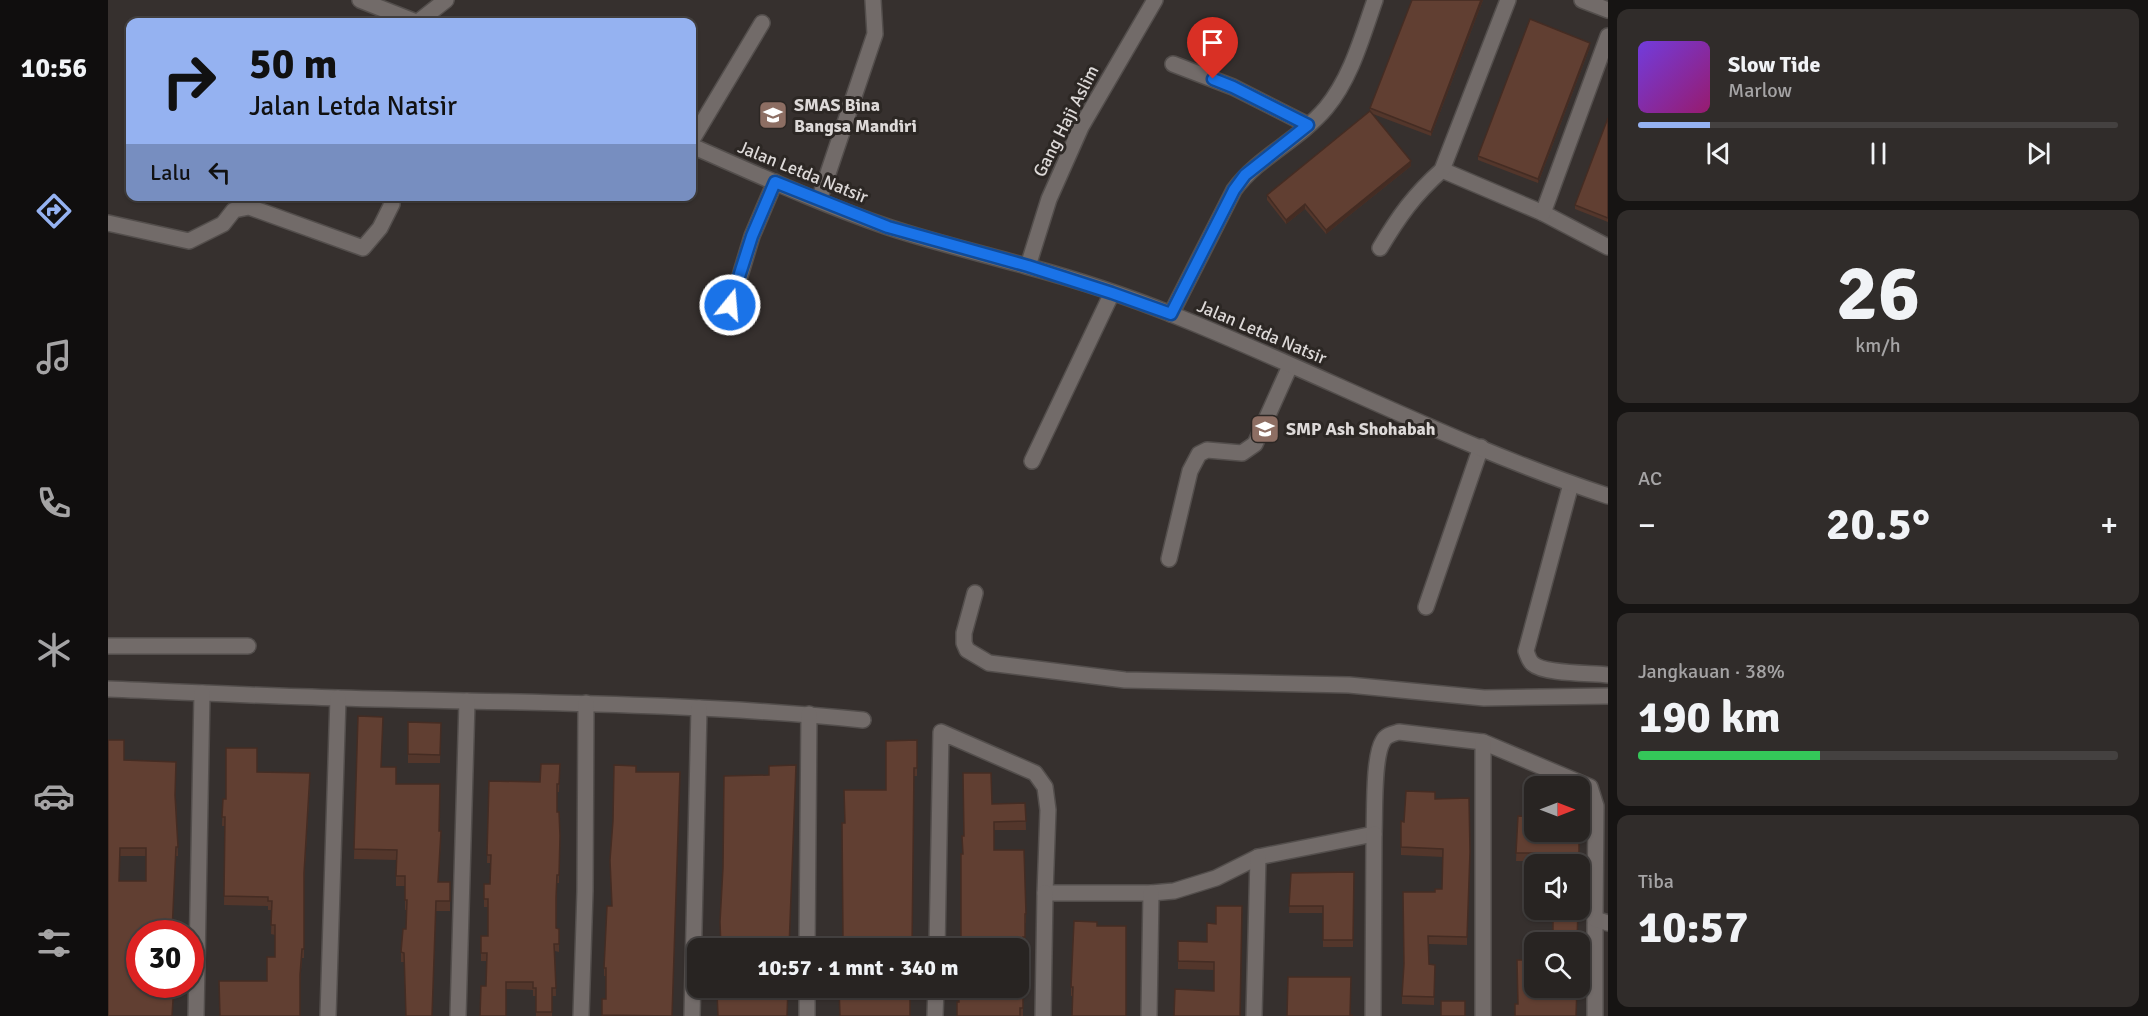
<!DOCTYPE html>
<html lang="id">
<head>
<meta charset="utf-8">
<style>
  body { margin:0; font-family:Signika,sans-serif; background:#302c2a; color:#f1f3f6; height:100vh; display:flex; flex-direction:column; font-size:22px; white-space:nowrap }
  * { box-sizing:border-box; margin:0 }
  p { font-size:20px; color:#a5a4a5 }
  .icon { flex:none; width:33px; height:33px; fill:none; stroke:currentColor; stroke-width:2; stroke-linecap:round; stroke-linejoin:round }
  .map { position:relative; flex:1; overflow:hidden }
  .panel { display:flex; flex-direction:column; gap:9px; padding:9px; background:#161413; width:540px }
  .panel>* { flex:none }
  .top-card { position:absolute; left:18px; top:18px; width:570px; height:183px; border-radius:12px; box-shadow:0 2px 4px #0004,0 0 0 2px #444140; background:#95b2f1; color:#111; overflow:hidden }
  .needle { width:39px; rotate:90deg }
  .fabs { position:absolute; left:1416px; top:776px; display:grid; gap:12px }
  .fabs a { display:grid; place-items:center; width:66px; height:66px; border-radius:12px; background:#282422; box-shadow:0 2px 4px #0004,0 0 0 2px #444140; font-size:30px }
  .speed { position:absolute; left:18px; top:920px; display:flex; gap:12px; font-size:30px; font-weight:700; text-align:center }
  .speed>* { display:grid; place-content:center; width:78px; height:78px; border-radius:50%; background:#282422; box-shadow:0 2px 4px #0004,0 0 0 2px #444140; line-height:1 }
  .speed .limit { border:9px solid #d22; background:#fff; color:#111 }
  .pin { position:absolute; display:grid; place-items:center; width:51px; height:51px; color:#fff; margin:-62px -26px; border-radius:50% 50% 50% 0; rotate:-45deg; box-shadow:0 0 6px #0007 }
  .pin .icon { rotate:45deg }
  .me { position:absolute; width:66px; margin:-33px; rotate:17deg; stroke-linejoin:round; filter:drop-shadow(0 0 4px #0008) }
  .turn { display:flex; align-items:center; gap:21px; height:126px; padding:0 24px; font-size:27px }
  .turn .icon { width:78px; height:78px; stroke-width:2.5 }
  .turn b { display:block; font-size:42px; line-height:51px }
  .then { display:flex; align-items:center; height:57px; padding:0 24px; background:#0003; gap:12px; font-size:22px }
  .big { font-size:45px; font-weight:700; line-height:1.1 }
  .panel .widget { flex:1; display:flex; flex-direction:column; justify-content:center; gap:9px; min-width:0; padding:0 21px; border-radius:12px; background:#302c2a }
  .panel .dial { align-items:center; gap:0 }
  .dial b { font-size:78px; line-height:1 }
  .song { display:flex; align-items:center; gap:18px }
  .cover { width:72px; height:72px; border-radius:9px; background:linear-gradient(135deg,hsl(260 70% 55%),hsl(320 70% 35%)) }
  .played { height:6px; border-radius:3px; background:linear-gradient(90deg,#95b2f1 15%,#444140 15%) }
  .keys { display:flex; justify-content:space-around; direction:ltr }
  .heat { display:flex; justify-content:space-between; align-items:center; font-size:33px; direction:ltr }
  .charge { height:9px; border-radius:4px; background:linear-gradient(90deg,#34c759 38%,#444140 0) }
  .trip { position:absolute; left:579px; top:938px; width:342px; height:60px; border-radius:12px; background:#282422; box-shadow:0 2px 4px #0004,0 0 0 2px #444140; font-weight:700; line-height:60px; text-align:center }
  main { display:flex; flex:1; min-height:0 }
  .menu { display:flex; flex-direction:column; width:108px; justify-content:space-around; align-items:center; background:#100e0e; color:#a5a4a5 }
  .menu .icon { width:42px; height:42px }
  .menu .active { color:#95b2f1 }
  .menu b { font-size:27px; color:#f1f3f6 }
  .map>svg:first-child { display:block }
</style>
</head>
<body>
<main>
<nav class="menu">
<b>10:56</b>
<svg class="icon active" aria-label="directions" viewBox="0 0 24 24"><path d="M12 3l9 9-9 9-9-9zM9 14v-3h6M13 9l2 2-2 2"/></svg>
<svg class="icon" aria-label="music" viewBox="0 0 24 24"><path d="M9 18V5l10-2v13"/><circle cx="6" cy="18" r="3"/><circle cx="16" cy="16" r="3"/></svg>
<svg class="icon" aria-label="phone" viewBox="0 0 24 24"><path d="M5 4h4l2 5-3 2q2 4 5 5l2-3 5 2v4C11 20 4 13 5 4z"/></svg>
<svg class="icon" aria-label="climate" viewBox="0 0 24 24"><path d="M12 3v18M4 7l16 10M4 17L20 7"/></svg>
<svg class="icon" aria-label="car" viewBox="0 0 24 24"><path d="M5 17H2v-5l4-1 3-4h7l3 4 3 1v5h-3M9 17h6M6 11h13"/><circle cx="7" cy="17" r="2"/><circle cx="17" cy="17" r="2"/></svg>
<svg class="icon" aria-label="filters" viewBox="0 0 24 24"><path d="M4 7h16M4 17h16"/><circle cx="9" cy="7" r="2"/><circle cx="15" cy="17" r="2"/></svg>
</nav>
<div class="map">
<svg width="1500" height="1016" viewBox="0 0 1500 1016">
  <rect width="100%" height="100%" fill="#36302e"/>
  <g fill="none" stroke-linecap="round" stroke-linejoin="round">
    <!-- minor casing -->
    <g stroke="#534e4c" stroke-width="18">
      <g id="minor">
        <polyline points="1474,0 1500,10"/>
        <polyline points="310,22 338,0"/>
        <polyline points="1065,64 1125,87 1200,125"/>
        <polyline points="584,140 654,23"/>
        <polyline points="1334,170 1435,213 1500,247"/>
        <polyline points="711,200 767,34 765,0"/>
        <polyline points="1435,213 1500,36"/>
        <polyline points="0,223 81,241 115,224 126,210 141,207 255,248 272,228 284,204 281,196"/>
        <path d="M1272,248c19,-32 34,-53 62,-78l66,-170"/>
        <polyline points="920,266 941,199 973,127 1047,0"/>
        <path d="M1063,314l63,-124c24,-33 65,-50 92,-82 25,-30 36,-71 49,-108"/>
        <polyline points="619,319 644,236 667,182"/>
        <polyline points="924,461 1004,293"/>
        <path d="M1463,484l-45,167c2,5 3,10 7,13 11,10 58,9 75,11"/>
        <polyline points="1061,559 1082,471 1091,454 1099,450 1134,453 1147,444 1182,366"/>
        <polyline points="867,593 856,633 856,643 859,650 881,663 1017,680 1241,685 1376,698 1500,696"/>
        <polyline points="1318,607 1373,447"/>
        <polyline points="0,646 140,646"/>
        <path d="M0,689c77,3 154,7 231,9 175,5 350,4 524,22"/>
        <polyline points="1487,919 1487,1016"/>
        <polyline points="699,948 701,714"/>
        <path d="M829,948l4,-216 94,41 10,14 3,23 -3,83h106l23,-2 42,-13 42,-21 116,-23c1,-21 -1,-77 9,-93 3,-6 9,-7 16,-9l84,10 107,45 6,19 -1,113 13,4"/>
        <polyline points="88,1016 94,693"/>
        <polyline points="220,1016 230,698"/>
        <polyline points="350,1016 359,701"/>
        <polyline points="473,1016 477,891 478,703"/>
        <polyline points="584,1016 591,708"/>
        <polyline points="699,1016 699,987"/>
        <polyline points="827,1016 828,987"/>
        <polyline points="935,1016 937,893"/>
        <polyline points="1041,1016 1043,893"/>
        <polyline points="1146,1016 1150,857"/>
        <polyline points="1265,1016 1266,834"/>
        <polyline points="1375,1016 1375,742"/>
      </g>
    </g>
    <!-- secondary casing -->
    <g stroke="#534e4c" stroke-width="18">
      <g id="secondary">
        <polyline points="252,0 308,22"/>
        <path d="M584,146c64,28 129,58 196,81 45,15 92,26 138,39 48,13 98,29 145,48 146,58 287,133 437,182"/>
      </g>
    </g>
    <!-- minor -->
    <use href="#minor" stroke="#726b69" stroke-width="15"/>
    <!-- secondary -->
    <use href="#secondary" stroke="#726b69" stroke-width="15"/>
  </g>
  <!-- wall -->
  <g fill="#53362b" fill-rule="evenodd">
    <polygon points="1304,0 1375,0 1323,136 1265,114 1303,166 1218,234 1197,209 1178,224 1159,200 1159,195 1262,111 1262,108"/>
    <polygon points="1482,47 1430,183 1370,160 1370,156"/>
    <polygon points="1500,118 1500,222 1467,209 1467,205"/>
    <polygon points="250,716 273,767 331,831 333,841 330,882 342,882 342,911 328,911 296,962 293,962 293,952 298,929 298,910 297,910 297,886 288,886 288,860 246,859"/>
    <polygon points="333,723 332,763 300,763 300,754"/>
    <polygon points="809,740 809,776 806,776 735,937 737,823 778,790"/>
    <path d="M16,760l52,39 2,57h-2l-36,77 34,57 -66,26zM12,856h26v25h-27z"/>
    <polygon points="452,764 451,792 449,792 449,812 451,812 451,883 449,883 448,928 451,929 451,952 447,951 448,996 444,996 444,1016 428,1016 428,996 425,996 425,990 398,989 378,986 378,961 373,961 373,936 380,936 380,907 376,907 376,884 382,884 382,863 379,863 381,781 432,782"/>
    <polygon points="149,772 202,782 196,882 196,958 194,958 192,983 159,981 167,957 167,935 163,934 164,910 160,910 160,906 116,905 117,826 114,826 115,799 118,799"/>
    <polygon points="528,772 564,1016 494,1016 494,999 498,999 498,976 496,976 496,968 504,906"/>
    <polygon points="1361,798 1359,945 1320,944 1321,964 1327,965 1326,1005 1294,1004 1294,996 1327,892 1334,889 1335,857 1293,855 1293,821 1296,822 1327,799"/>
    <polygon points="917,803 918,830 886,830 886,850 916,850 918,923 917,923 917,945 915,945 915,1016 849,1016 910,987 855,854 856,836 884,804"/>
    <polygon points="1410,816 1471,864 1446,861 1408,861"/>
    <polygon points="1246,872 1245,947 1215,947 1215,913 1181,913 1183,873"/>
    <polygon points="1440,909 1470,909 1445,917 1440,917"/>
    <polygon points="966,921 964,996 963,996 963,987"/>
    <polygon points="1070,941 1099,942 1132,1016 1106,991 1106,970 1070,969"/>
  </g>
  <!-- shaded-wall -->
  <g fill="#442c23">
    <polygon points="1373,0 1375,0 1323,136 1323,132"/>
    <polygon points="1482,43 1482,47 1430,183 1430,179"/>
    <polygon points="1303,161 1303,166 1218,234 1218,230"/>
    <polygon points="1197,204 1197,209 1178,224 1178,220"/>
  </g>
  <!-- building -->
  <g fill="#613f32" stroke="#442c23" stroke-width="1.5" fill-rule="evenodd">
    <polygon points="1304,0 1373,0 1323,132 1262,108"/>
    <polygon points="1422,19 1482,43 1430,179 1370,156"/>
    <polygon points="1262,111 1303,161 1218,230 1197,204 1178,220 1159,195"/>
    <polygon points="1500,118 1500,218 1467,205"/>
    <polygon points="250,716 275,717 273,767 288,767 288,784 332,784 331,831 333,831 330,882 342,882 342,901 328,901 324,1016 298,1016 296,953 293,952 295,929 298,929 299,900 297,900 297,876 288,876 289,850 246,849"/>
    <polygon points="300,722 333,723 332,755 300,754"/>
    <path d="M0,740h16v20l52,2 -1,33 3,52h-2l-4,85 3,1h-35v51h34l-2,32h-64zM12,848h26v33h-27z"/>
    <polygon points="809,740 809,768 806,768 804,948 733,948 733,937 735,937 734,823 737,823 736,790 778,790 778,741"/>
    <polygon points="118,748 149,748 149,772 202,773 196,873 196,949 194,949 192,975 192,1016 112,1016 111,981 159,981 159,957 167,957 167,925 163,925 164,901 160,901 160,897 116,896 117,817 114,817 115,799 118,799"/>
    <polygon points="433,764 452,764 451,784 449,784 449,812 451,812 452,836 451,875 449,875 448,898 448,928 451,929 451,944 446,944 448,988 444,988 444,1012 428,1012 428,988 425,988 425,982 398,982 398,1016 372,1016 373,986 378,986 379,953 373,953 373,936 380,936 380,899 376,899 376,884 382,884 383,855 379,855 381,781 432,782"/>
    <polygon points="506,765 528,766 528,772 572,772 564,1016 494,1015 494,999 498,999 498,968 496,968 499,906 504,906 502,860 505,821"/>
    <polygon points="688,765 681,948 613,948 612,922 615,868 616,776 661,775 661,766"/>
    <polygon points="855,773 883,773 884,804 917,803 918,821 886,822 886,850 916,850 918,914 917,914 917,937 915,937 915,1008 912,1008 912,1016 849,1016 849,1002 851,1002 850,987 910,987 910,948 853,948 853,854 855,854 854,836 856,836"/>
    <polygon points="1298,791 1327,792 1327,799 1361,798 1362,852 1359,937 1320,936 1321,964 1327,965 1326,997 1294,996 1296,964 1295,892 1327,892 1327,889 1334,889 1335,849 1293,847 1293,821 1296,822"/>
    <polygon points="1410,816 1426,817 1426,831 1471,831 1471,864 1446,864 1446,853 1408,853"/>
    <polygon points="1246,872 1245,940 1215,940 1215,906 1181,906 1183,873"/>
    <polygon points="1108,906 1134,906 1132,1016 1066,1016 1067,989 1106,991 1106,962 1070,961 1070,941 1099,942 1099,923 1108,924"/>
    <polygon points="1440,909 1470,909 1469,942 1445,942 1445,909"/>
    <polygon points="966,921 989,922 989,926 1018,926 1018,1016 964,1016 965,987 963,987"/>
    <polygon points="1409,960 1426,960 1426,987 1469,987 1468,1016 1407,1016 1407,1004 1410,1004"/>
    <polygon points="1180,977 1243,977 1242,1015 1244,1015 1244,1016 1179,1016"/>
    <polygon points="613,987 680,987 679,1016 610,1016 609,993 613,993"/>
    <polygon points="731,987 802,987 802,1016 732,1016"/>
    <rect x="1333" y="1001" width="24" height="15"/>
  </g>
  <g fill="none" stroke-linecap="round" stroke-linejoin="round">
    <!-- route casing -->
    <g stroke="#114b97" stroke-width="15">
      <polyline id="route" points="622,305 644,236 667,182 780,227 920,266 1004,293 1063,314 1126,190 1137,175 1200,125 1125,87 1105,79"/>
    </g>
    <!-- route -->
    <use href="#route" stroke="#1a73e8" stroke-width="10"/>
  </g>
  <!-- icons -->
  <defs>
    <g id="school-square" transform="scale(1.5)"><rect x="-9" y="-9" width="18" height="18" rx="4" fill="#8d6e63" stroke="#2c2724"/><path d="M0-5L7-2L0 1L-7-2ZM-4 1L0 2.5L4 1V4Q0 6-4 4Z" fill="#fff"/></g>
  </defs>
  <g fill-rule="evenodd">
    <use href="#school-square" x="665" y="115"/>
    <use href="#school-square" x="1157" y="429"/>
  </g>
  <g text-anchor="middle" stroke-width="6" stroke-linejoin="round" paint-order="stroke">
    <!-- poi labels -->
    <g font-size="18" font-weight="bold" fill="#ddd9d8" stroke="#2c2724" text-anchor="start">
      <text x="686" y="111">SMAS Bina<tspan x="686" dy="21">Bangsa Mandiri</tspan></text>
      <text x="1178" y="435">SMP Ash Shohabah</text>
    </g>
    <!-- street labels -->
    <g font-size="18" fill="#ddd9d8" stroke="#2c2724">
      <text transform="translate(958 121) rotate(-63)" y="6">Gang Haji Aslim</text>
      <text transform="translate(695 172) rotate(22)" y="6">Jalan Letda Natsir</text>
      <text transform="translate(1154 332) rotate(23)" y="6">Jalan Letda Natsir</text>
    </g>
  </g>
</svg>
<div class="fabs">
<a><svg class="needle" viewBox="-14 -14 28 28"><path d="M0-13l5 13h-10z" fill="#e53935"/><path d="M0 13l5-13h-10z" fill="#a5a4a5"/></svg></a>
<a><svg class="icon" aria-label="sound" viewBox="0 0 24 24"><path d="M4 9h4l5-4v14l-5-4H4zM17 9q2 3 0 6"/></svg></a>
<a><svg class="icon" aria-label="search" viewBox="0 0 24 24"><circle cx="10" cy="10" r="6"/><path d="M15 15l6 6"/></svg></a>
</div>
<div class="speed"><div class="limit">30</div></div>
<div class="pin" style="left:1105px;top:79px;background:#d93025"><svg class="icon" aria-label="arrive" viewBox="0 0 24 24"><path d="M6 21V4h12l-3 4 3 4H6"/></svg></div>
<svg class="me" style="left:622px;top:305px" viewBox="-20 -20 40 40"><circle r="17" fill="#1a73e8" stroke="#fff" stroke-width="3"/><path d="M0-11L8 9 0 5-8 9z" fill="#fff"/></svg>
<div class="trip">10:57 · 1 mnt · 340 m</div>
<div class="top-card">
<div class="turn"><svg class="icon" aria-label="right" viewBox="0 0 24 24"><path d="M7 20v-9h11M14 6l5 5-5 5"/></svg><div><b>50 m</b>Jalan Letda Natsir</div></div>
<div class="then">Lalu<svg class="icon" aria-label="left" viewBox="0 0 24 24"><path d="M17 20v-9H6M10 6l-5 5 5 5"/></svg></div>
</div>
</div>
<section class="panel">
<div class="widget">
<div class="song"><i class="cover"></i><div><b>Slow Tide</b><p>Marlow</p></div></div>
<div class="played"></div>
<div class="keys"><svg class="icon" aria-label="previous" viewBox="0 0 24 24"><path d="M18 5L8 12l10 7zM5 5v14"/></svg><svg class="icon" aria-label="pause" viewBox="0 0 24 24"><path d="M8 5v14M16 5v14"/></svg><svg class="icon" aria-label="next" viewBox="0 0 24 24"><path d="M6 5l10 7-10 7zM19 5v14"/></svg></div>
</div>
<div class="widget dial"><b>26</b><p>km/h</p></div>
<div class="widget"><p>AC</p>
<div class="heat"><a>−</a><b class="big">20.5°</b><a>+</a></div>
</div>
<div class="widget"><p>Jangkauan · 38%</p><b class="big">190 km</b><div class="charge"></div></div>
<div class="widget"><p>Tiba</p><b class="big">10:57</b></div>
</section>
</main>
</body>
</html>
